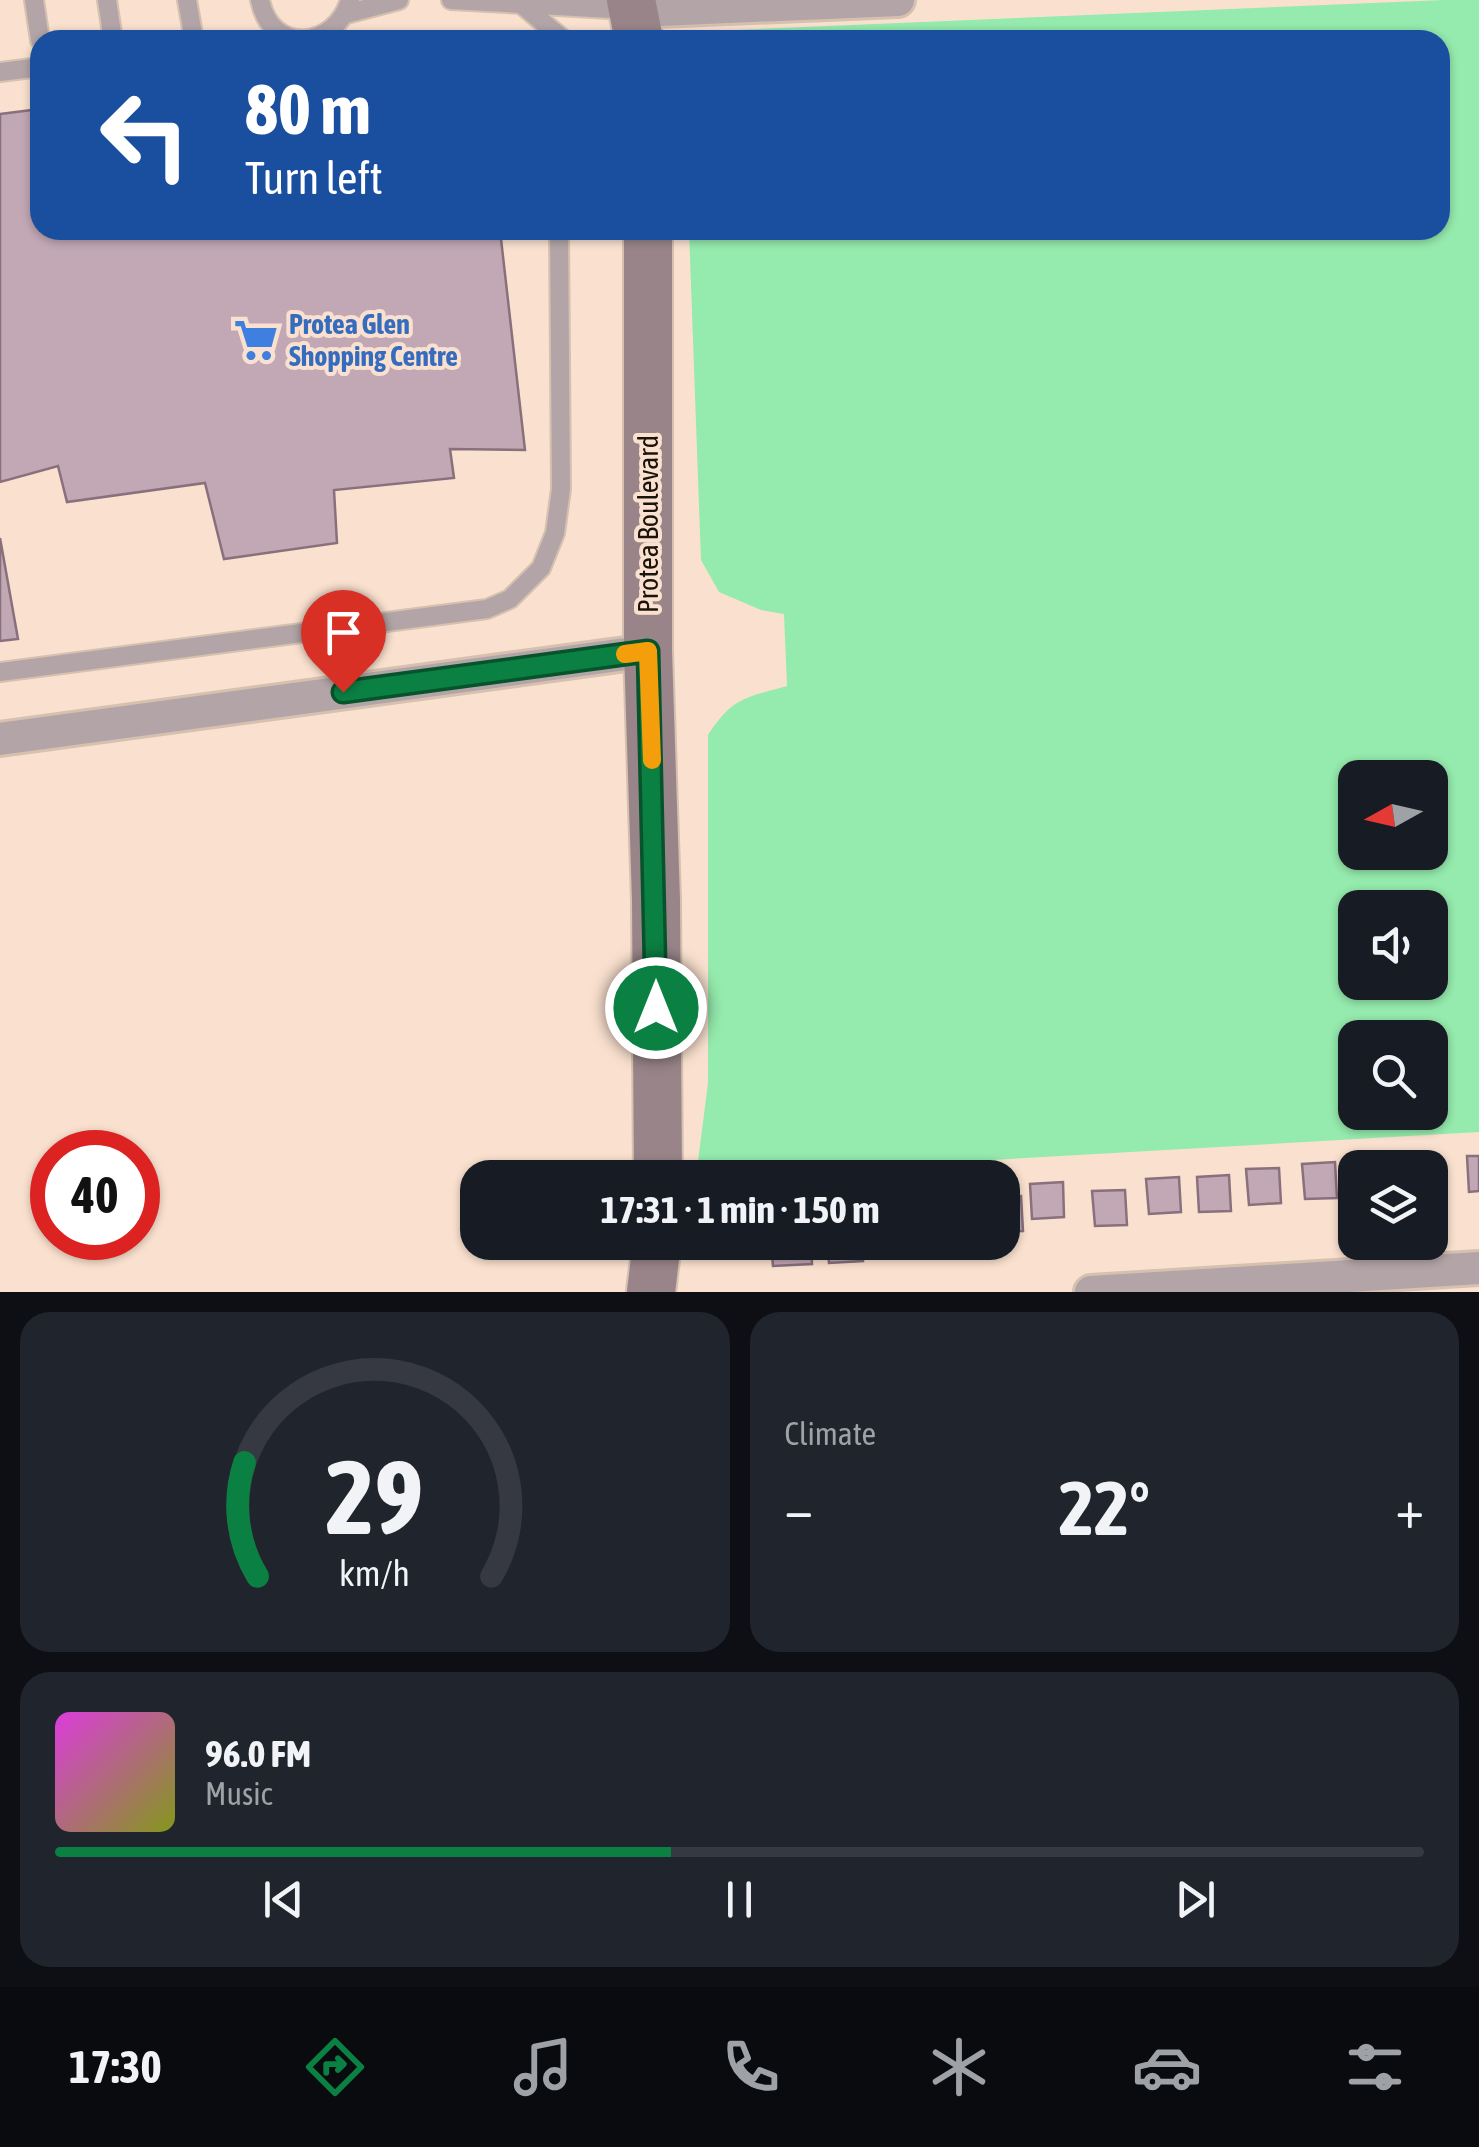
<!DOCTYPE html>
<html lang="en">
<head>
<meta charset="utf-8">
<style>
  body { margin:0; font-family:"Asap Condensed",sans-serif; background:#20242c; color:#f1f3f6; height:100vh; display:flex; flex-direction:column; font-size:38px; white-space:nowrap }
  * { box-sizing:border-box; margin:0 }
  p { font-size:32px; color:#9ea1a6 }
  .icon { flex:none; width:55px; height:55px; fill:none; stroke:currentColor; stroke-width:2; stroke-linecap:round; stroke-linejoin:round }
  .map { position:relative; height:1292px; overflow:hidden }
  .drawer { display:flex; flex-direction:column; gap:20px; padding:20px; background:#0d0f14; flex:1 }
  .drawer>* { flex:none }
  .hud { position:absolute; left:30px; top:30px; width:1420px; height:210px; border-radius:30px; box-shadow:0 2px 8px #0004; background:#1a4fa0; color:#fff; overflow:hidden }
  .needle { width:65px; rotate:262deg }
  .tools { position:absolute; left:1338px; top:760px; display:grid; gap:20px }
  .tools a { display:grid; place-items:center; width:110px; height:110px; border-radius:20px; background:#171b24; box-shadow:0 2px 8px #0004; font-size:50px }
  .speed { position:absolute; left:30px; top:1130px; display:flex; gap:20px; font-size:50px; font-weight:700; text-align:center }
  .speed>* { display:grid; place-content:center; width:130px; height:130px; border-radius:50%; background:#171b24; box-shadow:0 2px 8px #0004; line-height:1 }
  .speed .limit { border:15px solid #d22; background:#fff; color:#111 }
  .pin { position:absolute; display:grid; place-items:center; width:85px; height:85px; color:#fff; margin:-102px -42px; border-radius:50% 50% 50% 0; rotate:-45deg; box-shadow:0 0 10px #0007 }
  .pin .icon { rotate:45deg }
  .me { position:absolute; width:110px; margin:-55px; rotate:0deg; stroke-linejoin:round; filter:drop-shadow(0 0 8px #0008) }
  .turn { display:flex; align-items:center; gap:35px; height:210px; padding:0 50px; font-size:45px }
  .turn .icon { width:130px; height:130px; stroke-width:2.5 }
  .turn b { display:block; font-size:70px; line-height:85px }
  .big { font-size:75px; font-weight:700; line-height:1.1 }
  .drawer .card { flex:1; display:flex; flex-direction:column; justify-content:center; gap:15px; min-width:0; padding:0 35px; border-radius:30px; background:#20242c }
  .drawer .dial { align-items:center; gap:0 }
  .dial svg { height:260px; overflow:visible; fill:none; stroke:#363941; stroke-width:7; stroke-linecap:round; text-anchor:middle }
  .dial text { fill:#f1f3f6; stroke:none }
  .song { display:flex; align-items:center; gap:30px }
  .cover { width:120px; height:120px; border-radius:15px; background:linear-gradient(135deg,hsl(300 70% 55%),hsl(70 70% 35%)) }
  .played { height:10px; border-radius:5px; background:linear-gradient(90deg,#0b8043 45%,#363941 45%) }
  .keys { display:flex; justify-content:space-around; direction:ltr }
  .heat { display:flex; justify-content:space-between; align-items:center; font-size:55px; direction:ltr }
  .drawer .tiles { flex:1; display:grid; gap:20px; grid-template-columns:1fr 1fr }
  .card:last-child { grid-column:span 2 }
  .trip { position:absolute; left:460px; top:1160px; width:560px; height:100px; border-radius:30px; background:#171b24; box-shadow:0 2px 8px #0004; font-weight:700; line-height:100px; text-align:center }
  .tab-bar { display:flex; height:160px; justify-content:space-around; align-items:center; background:#090b0e; color:#9ea1a6 }
  .tab-bar .icon { width:70px; height:70px }
  .tab-bar .selected { color:#0b8043 }
  .tab-bar b { font-size:45px; color:#f1f3f6 }
  .map>svg:first-child { display:block }
</style>
</head>
<body>
<div class="map">
<svg width="1479" height="1292" viewBox="0 0 1479 1292">
  <rect width="100%" height="100%" fill="#fae1cf"/>
  <!-- green -->
  <path fill="#95eaad" fill-rule="evenodd" d="M1444,0h35v1132l-783,45 12,-94v-348c25,-38 37,-37 79,-49l-3,-72 -23,-4 -42,-18 -18,-32 -12,-330h751v-190h-755l1,-8zM1355,778h75v74h-75zM1355,908h75v74h-75zM1355,1038h75v74h-75z"/>
  <!-- building -->
  <g fill="#c2a7b5" stroke="#88707d" stroke-width="2.5">
    <polygon points="40,109 40,230 500,230 525,450 450,449 454,478 334,490 337,543 224,559 205,483 67,502 58,466 0,482 0,114"/>
    <polygon points="0,538 18,639 0,641"/>
    <polygon points="1467,1156 1479,1156 1479,1191 1469,1192"/>
    <polygon points="1439,1159 1441,1195 1430,1195 1430,1168 1407,1168 1406,1161"/>
    <polygon points="1335,1162 1337,1198 1305,1199 1302,1164"/>
    <polygon points="1279,1168 1281,1203 1249,1205 1246,1169"/>
    <polygon points="1229,1175 1231,1211 1199,1212 1197,1177"/>
    <polygon points="1179,1177 1181,1212 1149,1214 1146,1179"/>
    <polygon points="1063,1182 1064,1217 1032,1219 1030,1184"/>
    <polygon points="1125,1190 1127,1225 1095,1226 1092,1191"/>
    <polygon points="1021,1196 1023,1231 1002,1232 1002,1197"/>
    <polygon points="771,1242 811,1242 812,1264 773,1266"/>
    <polygon points="827,1242 862,1242 863,1261 829,1263"/>
    <polygon points="884,1242 918,1242 919,1253 884,1254"/>
  </g>
  <g fill="none" stroke-linecap="round" stroke-linejoin="round">
    <!-- lane casing -->
    <g stroke="#d6c0b0" stroke-width="22">
      <g id="lane">
        <polyline points="34,0 40,40"/>
        <polyline points="107,0 113,40"/>
        <polyline points="187,0 194,40"/>
        <path d="M260,0c11,55 75,50 90,0"/>
        <polyline points="451,0 628,10"/>
        <polyline points="520,3 564,40"/>
        <polyline points="346,14 399,0"/>
        <polyline points="0,72 40,67"/>
        <polyline points="0,672 487,609 510,599 541,568 555,533 561,489 559,230"/>
      </g>
    </g>
    <!-- street casing -->
    <g stroke="#d6c0b0" stroke-width="38">
      <g id="street">
        <polyline points="634,11 898,0"/>
        <polyline points="0,739 648,651"/>
        <polyline points="1091,1292 1479,1268"/>
      </g>
    </g>
    <!-- secondary casing -->
    <g stroke="#d6c0b0" stroke-width="52">
      <g id="secondary">
        <polyline points="631,0 639,40"/>
        <polyline points="648,230 648,651 656,900 658,1178"/>
        <polyline points="651,1292 657,1242"/>
      </g>
    </g>
    <!-- lane -->
    <use href="#lane" stroke="#b3a5a7" stroke-width="18"/>
    <!-- street -->
    <use href="#street" stroke="#b3a5a7" stroke-width="32"/>
    <!-- secondary -->
    <use href="#secondary" stroke="#998589" stroke-width="48"/>
  </g>
  <g fill="none" stroke-linecap="round" stroke-linejoin="round">
    <!-- route casing -->
    <g stroke="#07532c" stroke-width="25">
      <polyline id="route" points="343,692 648,651 656,1008"/>
    </g>
    <!-- route -->
    <use href="#route" stroke="#0b8043" stroke-width="18"/>
    <!-- slow -->
    <polyline stroke="#f59e0b" stroke-width="18" points="625,654 648,651 652,760"/>
  </g>
  <!-- icons -->
  <defs>
    <g id="supermarket-bare" transform="scale(3.45)"><path d="M-6-5.5h2.5l.6 2H6L4.5 2H-2.5L-4.4-4H-6ZM-1.5 3.2a1.3 1.3 0 1 0 .1 0ZM3 3.2a1.3 1.3 0 1 0 .1 0Z" fill="#3f7fe0" stroke="#fae1cf" stroke-width="2.5" paint-order="stroke"/></g>
  </defs>
  <g fill-rule="evenodd">
    <use href="#supermarket-bare" x="256" y="340"/>
  </g>
  <g text-anchor="middle" stroke-width="8" stroke-linejoin="round" paint-order="stroke">
    <!-- shop labels -->
    <g font-size="28" font-weight="bold" fill="#366cbe" stroke="#fae1cf" text-anchor="start">
      <text x="289" y="334">Protea Glen<tspan x="289" dy="32">Shopping Centre</tspan></text>
    </g>
    <!-- street labels -->
    <g font-size="28" fill="#1a120b" stroke="#fae1cf">
      <text transform="translate(648 524) rotate(-90)" y="10">Protea Boulevard</text>
    </g>
  </g>
</svg>
<div class="tools">
<a><svg class="needle" viewBox="-14 -14 28 28"><path d="M0-13l5 13h-10z" fill="#e53935"/><path d="M0 13l5-13h-10z" fill="#9ea1a6"/></svg></a>
<a><svg class="icon" aria-label="sound" viewBox="0 0 24 24"><path d="M4 9h4l5-4v14l-5-4H4zM17 9q2 3 0 6"/></svg></a>
<a><svg class="icon" aria-label="search" viewBox="0 0 24 24"><circle cx="10" cy="10" r="6"/><path d="M15 15l6 6"/></svg></a>
<a><svg class="icon" aria-label="layers" viewBox="0 0 24 24"><path d="M12 4l9 5-9 5-9-5zM3 14l9 5 9-5"/></svg></a>
</div>
<div class="speed"><div class="limit">40</div></div>
<div class="pin" style="left:343px;top:692px;background:#d93025"><svg class="icon" aria-label="arrive" viewBox="0 0 24 24"><path d="M6 21V4h12l-3 4 3 4H6"/></svg></div>
<svg class="me" style="left:656px;top:1008px" viewBox="-20 -20 40 40"><circle r="17" fill="#0b8043" stroke="#fff" stroke-width="3"/><path d="M0-11L8 9 0 5-8 9z" fill="#fff"/></svg>
<div class="trip">17:31 · 1 min · 150 m</div>
<div class="hud">
<div class="turn"><svg class="icon" aria-label="left" viewBox="0 0 24 24"><path d="M17 20v-9H6M10 6l-5 5 5 5"/></svg><div><b>80 m</b>Turn left</div></div>
</div>
</div>
<section class="drawer">
<div class="tiles">
<div class="card dial"><svg viewBox="0 0 100 80">
<path d="M14 69A42 42 0 1 1 86 69"/>
<path d="M14 69A42 42 0 0 1 10 34" stroke="#0b8043"/>
<text x="50" y="56" font-size="32" font-weight="700">29</text>
<text x="50" y="72" font-size="11">km/h</text>
</svg></div>
<div class="card"><p>Climate</p>
<div class="heat"><a>−</a><b class="big">22°</b><a>+</a></div>
</div>
<div class="card">
<div class="song"><i class="cover"></i><div><b>96.0 FM</b><p>Music</p></div></div>
<div class="played"></div>
<div class="keys"><svg class="icon" aria-label="previous" viewBox="0 0 24 24"><path d="M18 5L8 12l10 7zM5 5v14"/></svg><svg class="icon" aria-label="pause" viewBox="0 0 24 24"><path d="M8 5v14M16 5v14"/></svg><svg class="icon" aria-label="next" viewBox="0 0 24 24"><path d="M6 5l10 7-10 7zM19 5v14"/></svg></div>
</div>
</div>
</section>
<nav class="tab-bar">
<b>17:30</b>
<svg class="icon selected" aria-label="directions" viewBox="0 0 24 24"><path d="M12 3l9 9-9 9-9-9zM9 14v-3h6M13 9l2 2-2 2"/></svg>
<svg class="icon" aria-label="music" viewBox="0 0 24 24"><path d="M9 18V5l10-2v13"/><circle cx="6" cy="18" r="3"/><circle cx="16" cy="16" r="3"/></svg>
<svg class="icon" aria-label="phone" viewBox="0 0 24 24"><path d="M5 4h4l2 5-3 2q2 4 5 5l2-3 5 2v4C11 20 4 13 5 4z"/></svg>
<svg class="icon" aria-label="climate" viewBox="0 0 24 24"><path d="M12 3v18M4 7l16 10M4 17L20 7"/></svg>
<svg class="icon" aria-label="car" viewBox="0 0 24 24"><path d="M5 17H2v-5l4-1 3-4h7l3 4 3 1v5h-3M9 17h6M6 11h13"/><circle cx="7" cy="17" r="2"/><circle cx="17" cy="17" r="2"/></svg>
<svg class="icon" aria-label="filters" viewBox="0 0 24 24"><path d="M4 7h16M4 17h16"/><circle cx="9" cy="7" r="2"/><circle cx="15" cy="17" r="2"/></svg>
</nav>
</body>
</html>
